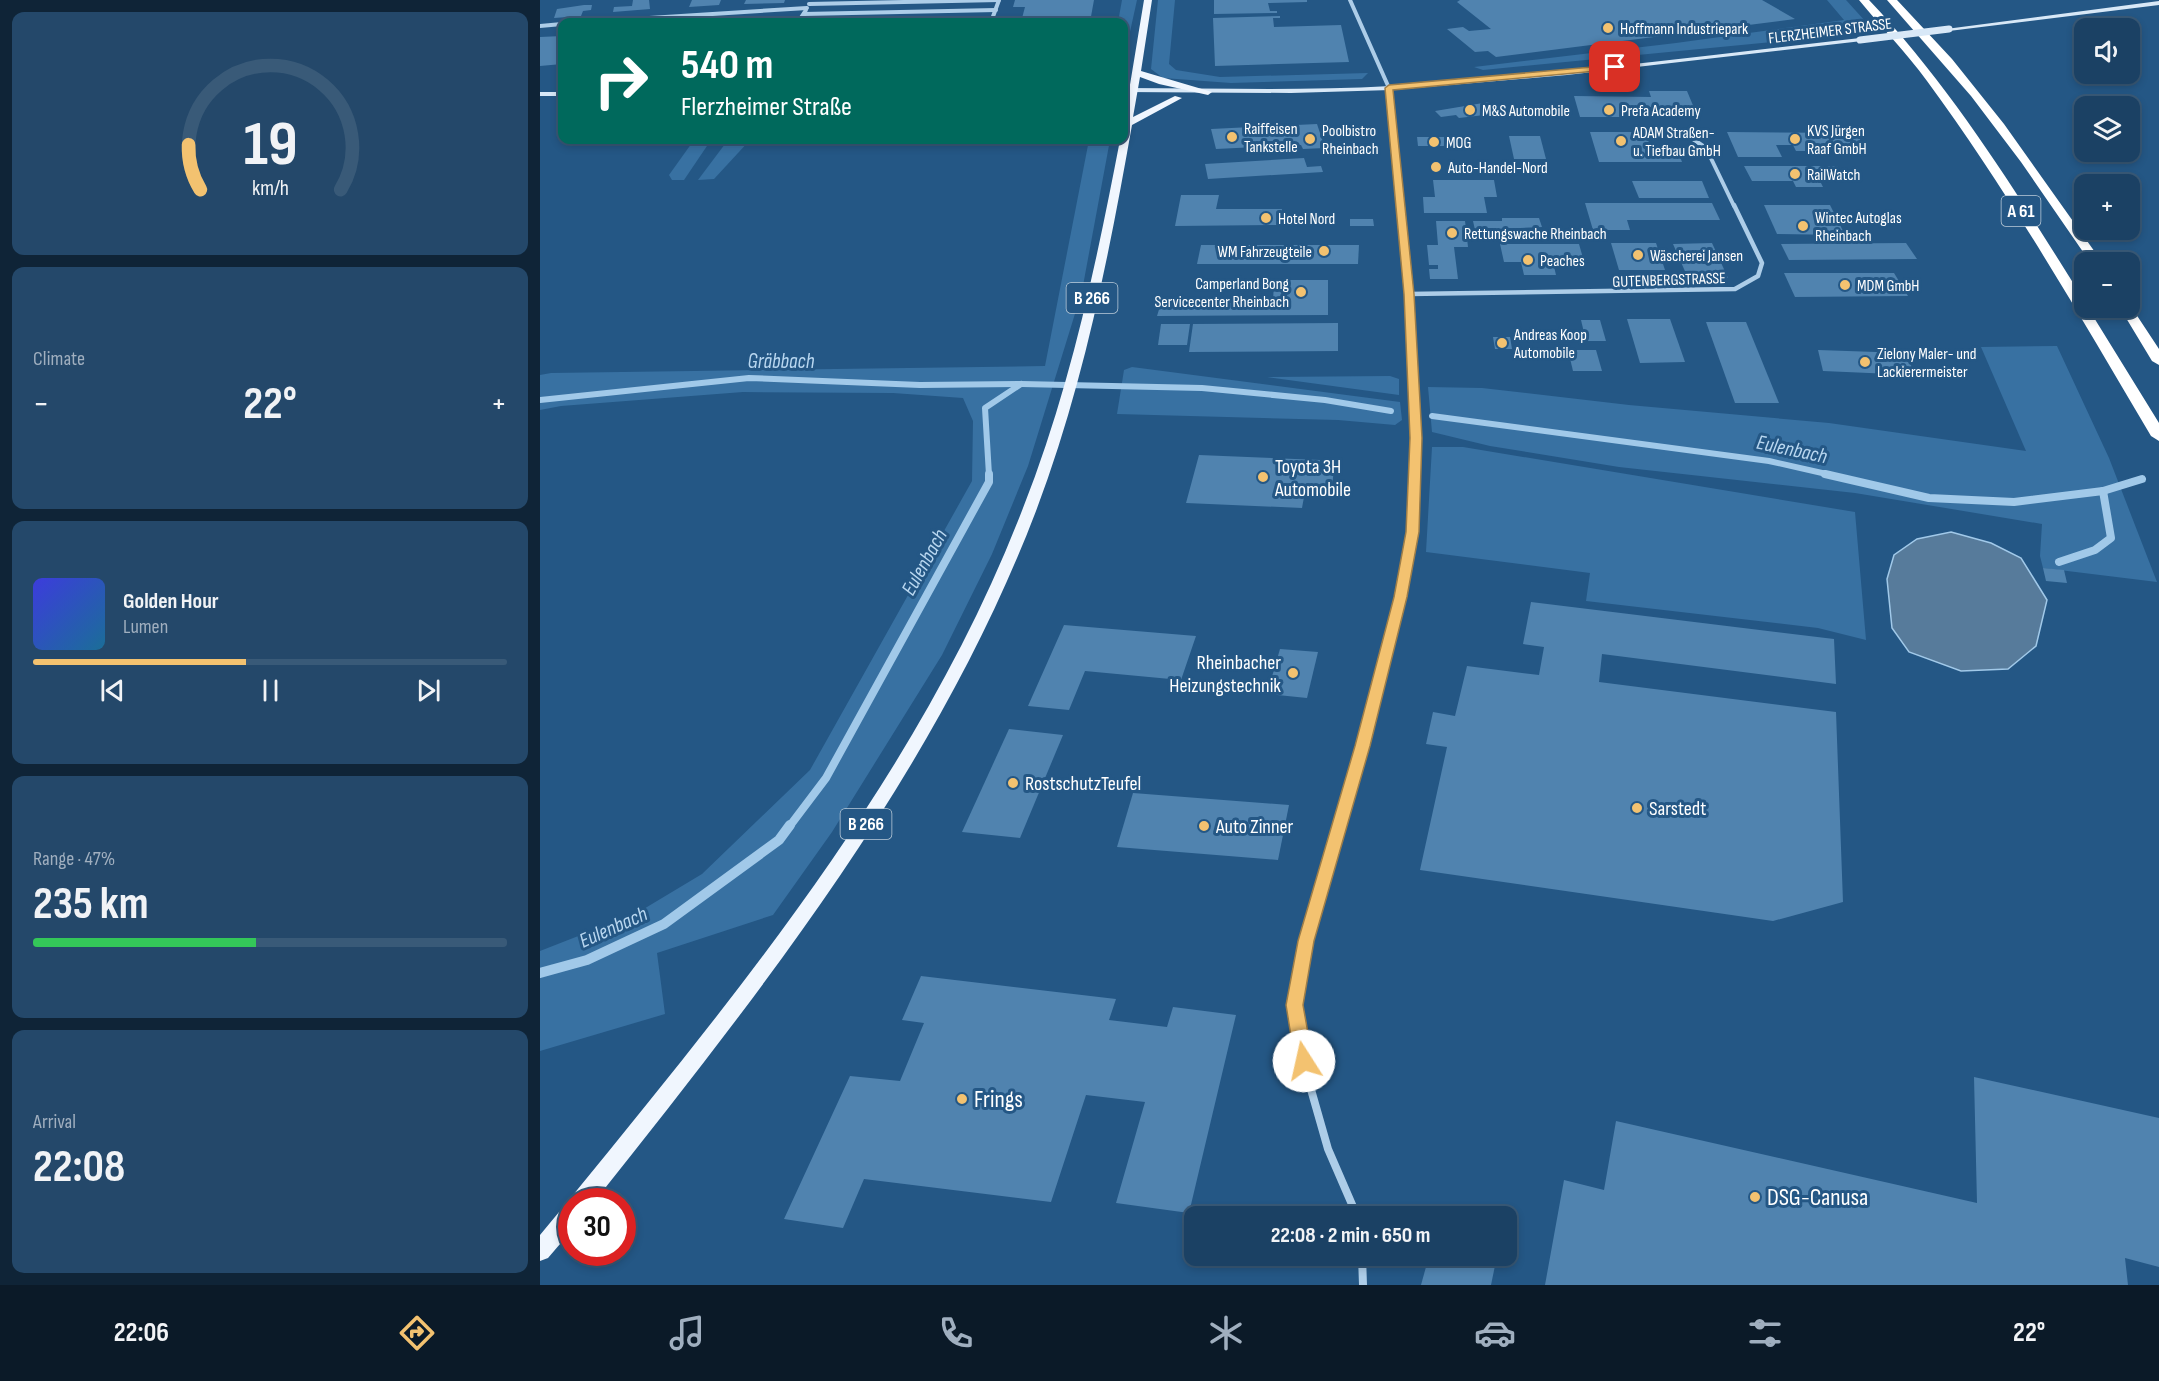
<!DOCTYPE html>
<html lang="en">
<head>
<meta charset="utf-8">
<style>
  body { margin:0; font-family:"Sofia Sans Condensed",sans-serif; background:#24486a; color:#f1f3f6; height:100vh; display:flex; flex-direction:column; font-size:22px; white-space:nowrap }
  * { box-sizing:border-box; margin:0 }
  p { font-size:20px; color:#a0afbf }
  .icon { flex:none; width:33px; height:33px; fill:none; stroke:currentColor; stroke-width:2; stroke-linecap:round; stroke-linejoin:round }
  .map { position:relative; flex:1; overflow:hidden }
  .details { display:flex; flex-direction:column; gap:12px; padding:12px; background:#0f2437; width:540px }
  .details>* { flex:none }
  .guide { position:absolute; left:18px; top:18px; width:570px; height:126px; border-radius:12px; box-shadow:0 3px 9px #0003,0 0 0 2px #395a78; background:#00695c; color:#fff; overflow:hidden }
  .controls { position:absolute; left:1534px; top:18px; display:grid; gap:12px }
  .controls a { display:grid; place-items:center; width:66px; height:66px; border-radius:12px; background:#1b4164; box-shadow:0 3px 9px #0003,0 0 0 2px #395a78; font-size:30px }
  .speed { position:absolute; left:18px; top:1188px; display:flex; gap:12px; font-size:30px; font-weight:700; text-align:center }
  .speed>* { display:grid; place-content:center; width:78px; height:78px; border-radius:50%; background:#1b4164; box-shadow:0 3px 9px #0003,0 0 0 2px #395a78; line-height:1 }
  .speed .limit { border:9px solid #d22; background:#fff; color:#111 }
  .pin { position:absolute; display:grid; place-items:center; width:51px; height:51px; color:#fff; margin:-26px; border-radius:12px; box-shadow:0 3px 9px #0006 }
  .me { position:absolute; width:66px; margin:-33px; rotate:350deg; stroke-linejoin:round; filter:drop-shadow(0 0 4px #0008) }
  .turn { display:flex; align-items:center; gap:21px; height:126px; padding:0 24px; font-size:27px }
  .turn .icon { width:78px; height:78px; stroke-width:2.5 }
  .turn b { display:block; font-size:42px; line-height:51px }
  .big { font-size:45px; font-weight:700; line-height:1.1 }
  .details .widget { flex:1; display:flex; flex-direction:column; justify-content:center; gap:9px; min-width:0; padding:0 21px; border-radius:12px; background:#24486a }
  .details .dial { align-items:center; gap:0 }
  .dial svg { height:156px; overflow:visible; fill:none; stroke:#395a78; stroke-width:7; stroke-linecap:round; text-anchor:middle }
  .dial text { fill:#f1f3f6; stroke:none }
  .song { display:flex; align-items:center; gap:18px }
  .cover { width:72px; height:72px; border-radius:9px; background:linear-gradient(135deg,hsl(240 70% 55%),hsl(200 70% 35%)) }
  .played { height:6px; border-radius:3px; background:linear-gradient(90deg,#f3c270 45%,#395a78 45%) }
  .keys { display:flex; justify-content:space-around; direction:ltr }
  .heat { display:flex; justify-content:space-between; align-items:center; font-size:33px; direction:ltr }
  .charge { height:9px; border-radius:4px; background:linear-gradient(90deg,#34c759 47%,#395a78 0) }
  .trip { position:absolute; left:644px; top:1206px; width:333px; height:60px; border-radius:12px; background:#1b4164; box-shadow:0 3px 9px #0003,0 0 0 2px #395a78; font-weight:700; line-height:60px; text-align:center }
  .tab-bar { display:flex; height:96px; justify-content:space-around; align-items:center; background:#0b1a28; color:#a0afbf }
  .tab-bar .icon { width:42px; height:42px }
  .tab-bar .current { color:#f3c270 }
  .tab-bar b { font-size:27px; color:#f1f3f6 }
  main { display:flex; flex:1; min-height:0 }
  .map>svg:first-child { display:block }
</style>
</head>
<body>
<main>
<section class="details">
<div class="widget dial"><svg viewBox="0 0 100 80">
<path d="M14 69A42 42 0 1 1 86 69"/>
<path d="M14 69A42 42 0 0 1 8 46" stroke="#f3c270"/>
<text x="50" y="56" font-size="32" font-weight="700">19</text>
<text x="50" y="72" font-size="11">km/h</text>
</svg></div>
<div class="widget"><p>Climate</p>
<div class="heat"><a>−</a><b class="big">22°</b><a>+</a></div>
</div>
<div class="widget">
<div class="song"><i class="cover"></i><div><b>Golden Hour</b><p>Lumen</p></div></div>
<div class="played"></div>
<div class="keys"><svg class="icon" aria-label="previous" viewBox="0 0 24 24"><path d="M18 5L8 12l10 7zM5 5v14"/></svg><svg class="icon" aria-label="pause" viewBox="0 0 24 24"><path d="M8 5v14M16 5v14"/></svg><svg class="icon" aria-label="next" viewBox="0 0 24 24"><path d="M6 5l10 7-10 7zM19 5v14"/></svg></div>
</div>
<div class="widget"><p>Range · 47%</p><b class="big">235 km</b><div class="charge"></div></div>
<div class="widget"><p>Arrival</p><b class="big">22:08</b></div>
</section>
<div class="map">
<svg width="1619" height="1285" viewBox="0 0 1619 1285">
  <rect width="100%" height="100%" fill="#245785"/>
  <!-- green -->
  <g fill="#3871a2">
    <polygon points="582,0 597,0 584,59 584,22 578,22"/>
    <polygon points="618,0 635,0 629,64 636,70 680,77 828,73 822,79 691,83 623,78 611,69"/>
    <polygon points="1287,0 1306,0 1335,32 943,70 934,67 1136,43 1304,20"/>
    <polygon points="154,140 171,140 144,180 132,180 129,175"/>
    <polygon points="188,140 210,140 174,179 158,180"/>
    <polygon points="549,140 570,140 542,291 488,466 452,554 402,655 292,832 233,915 117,953 125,1014 0,1051 0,951 97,913 162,874 270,770 432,481 433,421 423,398 353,393 203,392 21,406 0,410 0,375 11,373 505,366"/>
    <polygon points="1517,346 1569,458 1617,582 1503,568 1500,556 1502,524 1315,493 1079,467 950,446 892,432 888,387 942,388 1089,405 1289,423 1486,451 1441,347"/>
    <polygon points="592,367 860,402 862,420 855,425 798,420 577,414 584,370"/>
    <polygon points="850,376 859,379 859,395 727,377"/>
    <polygon points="892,447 923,447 1315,512 1326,640 1278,628 1046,601 1050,573 886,552"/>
  </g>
  <!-- water -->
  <polygon fill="#577b9b" stroke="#a1c9e9" stroke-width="1.5" points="1411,532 1451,543 1481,558 1507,600 1496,646 1468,669 1421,671 1369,652 1352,628 1347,579 1354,555 1377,539"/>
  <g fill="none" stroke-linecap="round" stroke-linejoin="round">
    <!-- stream-far2 -->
    <g stroke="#a1c9e9" stroke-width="6">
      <polyline points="0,400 209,378 380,385 482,384 662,388 785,400 851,411"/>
      <polyline points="892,416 1229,461 1291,475"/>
      <polyline points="449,475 445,408 481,384"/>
    </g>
    <!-- stream-far1 -->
    <g stroke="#a1c9e9" stroke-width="8">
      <polyline points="1285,474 1389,498 1474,502 1563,491 1602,479"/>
      <polyline points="1519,562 1555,550 1571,538 1563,491"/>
      <polyline points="249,827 286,778 449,482 449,474"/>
    </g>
    <!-- stream -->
    <polyline stroke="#a1c9e9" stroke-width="10" points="0,973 47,960 124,924 239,840 250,825"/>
  </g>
  <!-- building -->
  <g fill="#5083af">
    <polygon points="93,0 109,0 110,9 73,12 74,7 92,6"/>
    <polygon points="152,0 181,0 179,5 149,7"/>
    <polygon points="206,0 245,0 244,3 204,4"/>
    <polygon points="475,0 554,0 550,22 481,22 485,7 473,7"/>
    <polygon points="674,0 767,0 767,2 728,3 730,11 737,11 737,13 674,14"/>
    <polygon points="920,0 1222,0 1255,19 956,57 948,51 935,52 907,29 923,27 929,31 951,29 917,2"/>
    <polygon points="44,5 52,5 51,10 43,11 41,16 14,18 17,9"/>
    <polygon points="359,16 355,22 285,22 287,18"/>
    <polygon points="740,16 740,18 733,18 734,27 801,25 809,62 675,66 673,18"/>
    <polygon points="22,36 22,64 0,66 0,37"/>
    <polygon points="1109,91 1147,91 1157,115 1118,115 1115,107 1079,107 1083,117 1040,117 1034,96 1111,97"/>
    <polygon points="949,102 961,113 919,118 916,115 901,117 895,111"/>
    <polygon points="777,124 785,148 763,149 761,145 676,149 671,129"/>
    <polygon points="1050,132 1105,132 1112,151 1138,151 1142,162 1059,162"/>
    <polygon points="1187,132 1316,133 1327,151 1256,151 1253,145 1236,145 1242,157 1198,157"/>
    <polygon points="969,136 1000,136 1006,159 974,159"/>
    <polygon points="877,137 923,137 924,146 878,146"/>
    <polygon points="764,158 767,167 781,166 783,172 668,179 665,164"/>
    <polygon points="1204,166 1297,166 1306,181 1280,181 1283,187 1256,187 1253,181 1212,181"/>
    <polygon points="893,180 954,180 957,197 944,197 947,213 884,213 883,197 895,197"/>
    <polygon points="1092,181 1162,181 1169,198 1099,198"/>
    <polygon points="641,195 679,195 676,209 742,209 740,225 635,226"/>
    <polygon points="1045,203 1172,203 1180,220 1087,220 1090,230 1053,230"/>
    <polygon points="1224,205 1290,205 1305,235 1237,234"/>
    <polygon points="962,218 999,218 1002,227 935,230 933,221 962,221"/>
    <polygon points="810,219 833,219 834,226 810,226"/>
    <polygon points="896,221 925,221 928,247 914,247 918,279 890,279 889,269 898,269 898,265 889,265 887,245 898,245"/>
    <polygon points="1071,243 1116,243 1125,270 1079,270"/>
    <polygon points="1172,243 1188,278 1148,278 1133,244"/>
    <polygon points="1366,243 1377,259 1249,260 1241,244"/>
    <polygon points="960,244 1039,244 1043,258 1012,258 1016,275 984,275 981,262 964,262"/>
    <polygon points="661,245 819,245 818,264 657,264"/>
    <polygon points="1244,273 1354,273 1368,296 1255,297"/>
    <polygon points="734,280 788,280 788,315 617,316 621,303 733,303"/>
    <polygon points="1087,319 1130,319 1145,362 1100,363"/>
    <polygon points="1041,320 1060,320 1066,341 1046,341"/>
    <polygon points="1166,322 1206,322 1239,403 1195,403"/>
    <polygon points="798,323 798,351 649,352 653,324"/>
    <polygon points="621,324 650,324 647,345 618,345"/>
    <polygon points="953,337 970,337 972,349 955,349"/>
    <polygon points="1028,350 1056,350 1062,371 1033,371"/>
    <polygon points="1278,350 1366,353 1375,375 1283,371"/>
    <polygon points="659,455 780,460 778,468 794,468 792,487 766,486 762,508 646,503"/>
    <polygon points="1503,568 1524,570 1527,583 1506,581"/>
    <polygon points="991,602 1294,639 1296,684 1062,654 1059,682 1296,712 1303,902 1233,921 880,870 907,747 886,744 893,712 915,716 927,666 999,675 1004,647 983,644"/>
    <polygon points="524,625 656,636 641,680 545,671 529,710 488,706"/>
    <polygon points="740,649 778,652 767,698 727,694"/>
    <polygon points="469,729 523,735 480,838 422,832"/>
    <polygon points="593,793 749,805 738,860 577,847"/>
    <polygon points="381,976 576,999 569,1020 627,1027 633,1007 696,1015 649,1213 576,1203 605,1102 546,1095 511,1202 324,1179 303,1228 244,1219 310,1076 360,1081 384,1023 362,1020"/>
    <polygon points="1434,1077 1619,1118 1619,1267 1585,1258 1588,1285 1005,1285 1024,1180 1064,1190 1076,1121 1437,1203"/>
    <polygon points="889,1256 957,1256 951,1285 881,1285"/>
  </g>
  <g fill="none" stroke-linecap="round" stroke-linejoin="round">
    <!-- minor-far3 -->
    <g stroke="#adcde8" stroke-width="4">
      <polyline points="810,0 849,88 861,206"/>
      <polyline points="269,4 459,0"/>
      <polyline points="264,14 456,10"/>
      <polyline points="46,22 267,8"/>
      <polyline points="258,22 266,10"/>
      <polyline points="451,22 459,0"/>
      <polyline points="0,26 22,24"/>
      <polyline points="1144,133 1166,148 1194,206"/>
    </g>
    <!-- minor-far2 -->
    <g stroke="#adcde8" stroke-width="4.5">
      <path d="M860,205c9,89 18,180 14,270"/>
      <polyline points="869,294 1195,289 1218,276 1222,263 1194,205"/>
    </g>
    <!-- minor-far1 -->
    <polyline stroke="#adcde8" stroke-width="6" points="799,827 823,746 861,597 872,532 874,474"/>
    <!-- minor -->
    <g stroke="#adcde8" stroke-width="8">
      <polyline points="800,825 766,941 755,1005 768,1079 788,1149 817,1216"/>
      <polyline points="822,1256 823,1285"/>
    </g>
    <!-- secondary -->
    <g fill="#d8e8f7" fill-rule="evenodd">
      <polygon points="1619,1 1619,5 1409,31 1406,29"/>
      <path d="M1320,38l3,2 -1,1 -295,34 -176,15 -100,3 -167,-1v-4c89,0 178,3 267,-2 157,-10 313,-30 469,-48z"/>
      <rect x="0" y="92" width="22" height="4"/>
    </g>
    <!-- primary -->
    <path fill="#f0f6fe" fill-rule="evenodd" d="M604,0h8l-11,71 71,21 -4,3 -49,-11 -19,-7 -7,40 42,-21 7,2 -50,27c-23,131 -49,262 -96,386 -98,257 -272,477 -442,691h-22v28l-24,28 -8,3v-26l24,-29 7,-2 -1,-2 3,-7c173,-212 351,-429 450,-687 47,-119 73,-243 97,-368h4v-19z"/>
    <!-- motorway -->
    <g fill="#fff" fill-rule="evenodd">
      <path d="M1319,0h10c85,90 151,198 216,302v6h3l71,115v18l-8,-5c-71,-120 -141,-242 -224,-355 -21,-29 -46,-54 -68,-81z"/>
      <polygon points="1347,0 1357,0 1412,59 1464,124 1562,262 1550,262 1481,162 1431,96"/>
      <polygon points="1590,305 1619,349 1619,365 1612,361 1580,308 1590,308"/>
    </g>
    <!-- secondary-bridge -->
    <polyline stroke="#d8e8f7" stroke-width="7" points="1320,40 1409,29"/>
  </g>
  <!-- route -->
  <polygon fill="#f3c270" stroke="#9e7e49" stroke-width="1.5" points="1075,65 1078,66 1078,69 853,90 874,294 882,438 879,532 867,597 830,746 774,941 763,1005 773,1061 771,1066 764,1068 758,1066 755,1061 746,1005 758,941 815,746 854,597 866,532 870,438 864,294 845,88 849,85"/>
  <!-- markers -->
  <g fill="#f3c270" stroke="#245785" stroke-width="2">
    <circle cx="1068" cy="28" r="6"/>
    <circle cx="930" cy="110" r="6"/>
    <circle cx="1069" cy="110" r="6"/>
    <circle cx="692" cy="137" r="6"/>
    <circle cx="770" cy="139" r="6"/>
    <circle cx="1255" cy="139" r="6"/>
    <circle cx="1081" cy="141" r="6"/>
    <circle cx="894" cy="142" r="6"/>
    <circle cx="896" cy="167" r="6"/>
    <circle cx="1255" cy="174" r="6"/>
    <circle cx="726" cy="218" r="6"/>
    <circle cx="1263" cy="226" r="6"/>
    <circle cx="912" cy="233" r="6"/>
    <circle cx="784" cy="251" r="6"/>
    <circle cx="1098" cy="255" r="6"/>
    <circle cx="988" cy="260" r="6"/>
    <circle cx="1305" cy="285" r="6"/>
    <circle cx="761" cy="292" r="6"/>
    <circle cx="962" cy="343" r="6"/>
    <circle cx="1325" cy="362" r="6"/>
    <circle cx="723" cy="477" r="6"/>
    <circle cx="753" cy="673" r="6"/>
    <circle cx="473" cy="783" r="6"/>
    <circle cx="1097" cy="808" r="6"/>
    <circle cx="664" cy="826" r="6"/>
    <circle cx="422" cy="1099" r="6"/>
    <circle cx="1215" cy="1197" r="6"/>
  </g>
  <g text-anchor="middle" stroke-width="6" stroke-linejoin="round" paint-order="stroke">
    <!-- far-poi labels -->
    <g font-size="16" fill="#fff" stroke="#245785" text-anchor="start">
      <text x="1080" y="34">Hoffmann Industriepark</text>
      <text x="942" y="116">M&amp;S Automobile</text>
      <text x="1081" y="116">Prefa Academy</text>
      <text x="704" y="134">Raiffeisen<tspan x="704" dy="18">Tankstelle</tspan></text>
      <text x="782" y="136">Poolbistro<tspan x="782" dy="18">Rheinbach</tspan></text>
      <text x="1267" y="136">KVS Jürgen<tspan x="1267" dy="18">Raaf GmbH</tspan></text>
      <text x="1093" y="138">ADAM Straßen-<tspan x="1093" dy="18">u. Tiefbau GmbH</tspan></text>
      <text x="906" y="148">MOG</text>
      <text x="908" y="173">Auto-Handel-Nord</text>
      <text x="1267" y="180">RailWatch</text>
      <text x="1275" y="223">Wintec Autoglas<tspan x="1275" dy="18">Rheinbach</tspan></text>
      <text x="738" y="224">Hotel Nord</text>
      <text x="924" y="239">Rettungswache Rheinbach</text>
      <text x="772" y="257" text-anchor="end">WM Fahrzeugteile</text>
      <text x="1110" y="261">Wäscherei Jansen</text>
      <text x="1000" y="266">Peaches</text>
      <text x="749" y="289" text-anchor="end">Camperland Bong<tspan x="749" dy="18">Servicecenter Rheinbach</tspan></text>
      <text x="1317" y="291">MDM GmbH</text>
      <text x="974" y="340">Andreas Koop<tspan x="974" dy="18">Automobile</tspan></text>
      <text x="1337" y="359">Zielony Maler- und<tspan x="1337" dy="18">Lackierermeister</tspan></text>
    </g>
    <!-- far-street labels -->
    <g font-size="16" fill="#fff" stroke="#245785">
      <text transform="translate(1290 30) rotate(-7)" y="6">FLERZHEIMER STRASSE</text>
      <text transform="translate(1129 279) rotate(-2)" y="6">GUTENBERGSTRASSE</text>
    </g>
    <!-- shield labels -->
    <g fill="#245785" stroke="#bdcdda" stroke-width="1.5">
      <rect x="1461.5" y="196" width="39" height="30" rx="4.5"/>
      <rect x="526.5" y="283" width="51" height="30" rx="4.5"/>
      <rect x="300.5" y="809" width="51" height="30" rx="4.5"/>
    </g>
    <g font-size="18" font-weight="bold" fill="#fff">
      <text x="1481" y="217">A 61</text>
      <text x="552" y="304">B 266</text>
      <text x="326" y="830">B 266</text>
    </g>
    <!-- poi labels -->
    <g font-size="20" fill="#fff" stroke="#245785" text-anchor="start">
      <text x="735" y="473">Toyota 3H<tspan x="735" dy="23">Automobile</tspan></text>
      <text x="741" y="669" text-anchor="end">Rheinbacher<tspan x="741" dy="23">Heizungstechnik</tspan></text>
      <text x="485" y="790">RostschutzTeufel</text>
      <text x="1109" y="815">Sarstedt</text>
      <text x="676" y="833">Auto Zinner</text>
    </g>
    <!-- water labels -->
    <g font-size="21" font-style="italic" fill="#b9d7f0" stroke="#245785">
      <text x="241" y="368">Gräbbach</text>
      <text transform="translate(1252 449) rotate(12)" y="7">Eulenbach</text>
      <text transform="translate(384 562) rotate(-61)" y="7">Eulenbach</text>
      <text transform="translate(73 927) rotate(-24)" y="7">Eulenbach</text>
    </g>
    <!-- near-poi labels -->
    <g font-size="24" fill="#fff" stroke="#245785" text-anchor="start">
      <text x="434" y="1107">Frings</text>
      <text x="1227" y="1205">DSG-Canusa</text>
    </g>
  </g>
</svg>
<div class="controls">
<a><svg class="icon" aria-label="sound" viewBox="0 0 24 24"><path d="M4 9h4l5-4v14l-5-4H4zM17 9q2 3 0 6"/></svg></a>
<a><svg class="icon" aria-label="layers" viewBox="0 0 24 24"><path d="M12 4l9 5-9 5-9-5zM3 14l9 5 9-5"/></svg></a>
<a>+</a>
<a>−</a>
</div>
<div class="speed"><div class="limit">30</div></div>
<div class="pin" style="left:1075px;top:67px;background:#d93025"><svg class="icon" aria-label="arrive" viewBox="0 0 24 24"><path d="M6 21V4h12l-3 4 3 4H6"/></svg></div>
<svg class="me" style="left:764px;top:1061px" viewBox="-20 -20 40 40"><circle r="19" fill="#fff"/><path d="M0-13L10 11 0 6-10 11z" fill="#f3c270"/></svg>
<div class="trip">22:08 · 2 min · 650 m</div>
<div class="guide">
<div class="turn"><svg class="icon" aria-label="right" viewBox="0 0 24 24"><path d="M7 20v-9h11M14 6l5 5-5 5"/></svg><div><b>540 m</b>Flerzheimer Straße</div></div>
</div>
</div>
</main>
<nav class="tab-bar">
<b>22:06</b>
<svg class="icon current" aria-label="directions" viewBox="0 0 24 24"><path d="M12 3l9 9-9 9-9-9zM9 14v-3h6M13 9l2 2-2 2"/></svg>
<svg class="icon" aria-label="music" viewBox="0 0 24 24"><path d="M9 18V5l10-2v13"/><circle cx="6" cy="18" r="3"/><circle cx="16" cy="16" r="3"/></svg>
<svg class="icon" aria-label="phone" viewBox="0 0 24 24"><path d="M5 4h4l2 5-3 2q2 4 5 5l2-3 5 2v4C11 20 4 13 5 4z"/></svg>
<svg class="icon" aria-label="climate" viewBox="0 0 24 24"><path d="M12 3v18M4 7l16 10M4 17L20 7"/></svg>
<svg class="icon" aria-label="car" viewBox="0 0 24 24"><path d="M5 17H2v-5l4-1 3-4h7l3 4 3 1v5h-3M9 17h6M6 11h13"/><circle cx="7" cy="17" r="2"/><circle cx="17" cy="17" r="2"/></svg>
<svg class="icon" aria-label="filters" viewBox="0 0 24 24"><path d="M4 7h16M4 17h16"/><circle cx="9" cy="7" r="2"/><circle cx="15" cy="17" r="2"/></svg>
<b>22°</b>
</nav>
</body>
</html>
